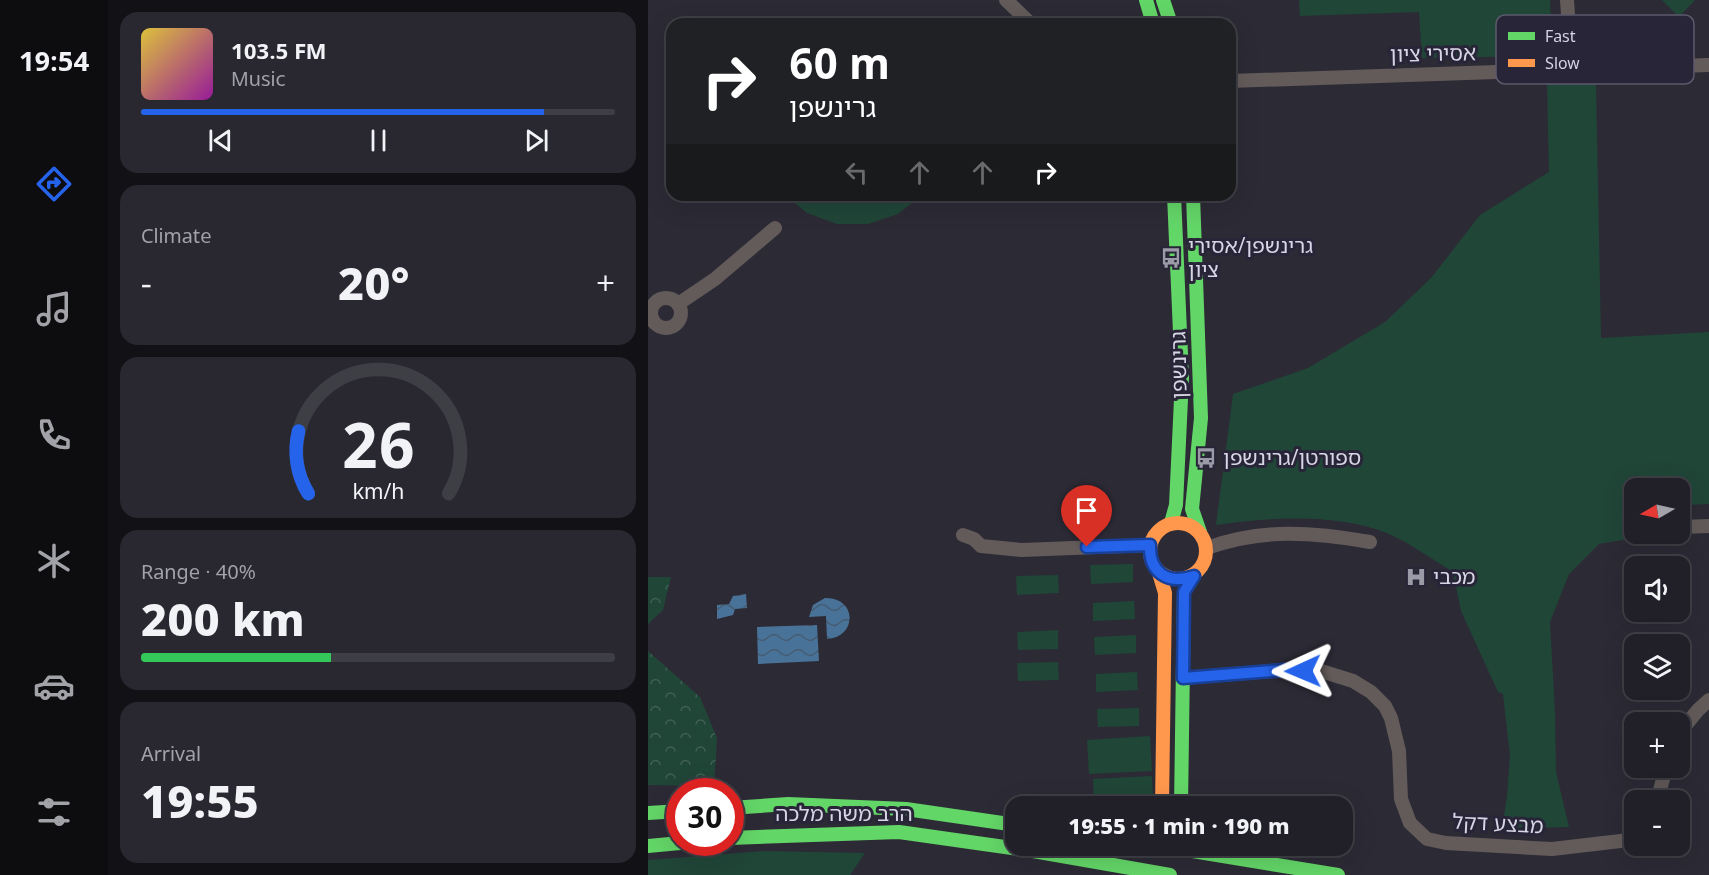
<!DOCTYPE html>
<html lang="en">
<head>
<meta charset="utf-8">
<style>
  body { margin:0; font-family:Georgia,"Noto Sans Hebrew",serif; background:#292830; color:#f1f3f6; height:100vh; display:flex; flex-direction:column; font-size:22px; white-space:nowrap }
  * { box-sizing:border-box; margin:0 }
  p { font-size:20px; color:#a2a3a8 }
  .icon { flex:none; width:33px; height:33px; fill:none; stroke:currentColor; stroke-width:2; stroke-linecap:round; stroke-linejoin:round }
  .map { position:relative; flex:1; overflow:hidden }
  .panel { display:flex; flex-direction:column; gap:12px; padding:12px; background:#121216; width:540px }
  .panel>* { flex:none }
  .hud { position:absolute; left:18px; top:18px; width:570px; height:183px; border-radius:18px; box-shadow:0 6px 24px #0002,0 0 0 2px #3e3e45; background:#202124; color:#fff; overflow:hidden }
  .needle { width:39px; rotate:261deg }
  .tools { position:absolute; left:976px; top:478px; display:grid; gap:12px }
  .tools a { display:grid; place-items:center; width:66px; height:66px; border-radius:12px; background:#212028; box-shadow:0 6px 24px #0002,0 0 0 2px #3e3e45; font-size:30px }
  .speed { position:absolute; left:18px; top:778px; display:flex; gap:12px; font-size:30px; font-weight:700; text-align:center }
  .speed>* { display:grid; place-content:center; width:78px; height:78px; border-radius:50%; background:#212028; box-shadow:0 6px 24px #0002,0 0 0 2px #3e3e45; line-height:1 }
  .speed .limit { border:9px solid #d22; background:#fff; color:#111 }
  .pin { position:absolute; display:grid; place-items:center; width:51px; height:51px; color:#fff; margin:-62px -26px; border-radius:50% 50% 50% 0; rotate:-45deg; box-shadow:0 0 6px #0007 }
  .pin .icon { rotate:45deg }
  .me { position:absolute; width:66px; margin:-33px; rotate:269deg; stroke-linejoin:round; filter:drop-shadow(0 0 4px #0008) }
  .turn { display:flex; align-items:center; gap:21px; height:126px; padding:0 24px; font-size:27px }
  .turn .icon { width:78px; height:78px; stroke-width:2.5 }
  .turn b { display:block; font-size:42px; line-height:51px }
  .lanes { display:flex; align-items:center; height:57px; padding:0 24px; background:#0003; justify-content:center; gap:30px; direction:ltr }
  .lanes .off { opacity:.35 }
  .big { font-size:45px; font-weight:800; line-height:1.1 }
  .panel .widget { flex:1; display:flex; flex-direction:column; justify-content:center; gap:9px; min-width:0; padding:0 21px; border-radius:18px; background:#292830 }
  .panel .dial { align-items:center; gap:0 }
  .dial svg { height:156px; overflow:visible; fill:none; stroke:#3e3e45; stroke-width:7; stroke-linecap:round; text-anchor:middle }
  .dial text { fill:#f1f3f6; stroke:none }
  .song { display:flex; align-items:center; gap:18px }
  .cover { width:72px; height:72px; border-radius:9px; background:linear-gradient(135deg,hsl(50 70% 55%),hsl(300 70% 35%)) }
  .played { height:6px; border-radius:3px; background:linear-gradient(90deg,#2563eb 85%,#3e3e45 85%) }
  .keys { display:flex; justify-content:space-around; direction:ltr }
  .heat { display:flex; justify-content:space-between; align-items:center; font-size:33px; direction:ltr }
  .charge { height:9px; border-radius:4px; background:linear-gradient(90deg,#34c759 40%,#3e3e45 0) }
  .trip { position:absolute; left:357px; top:796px; width:348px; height:60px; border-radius:18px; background:#212028; box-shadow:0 6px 24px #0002,0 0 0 2px #3e3e45; font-weight:800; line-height:60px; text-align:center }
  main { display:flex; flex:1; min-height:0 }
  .tab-bar { display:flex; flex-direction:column; width:108px; justify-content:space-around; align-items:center; background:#0d0d10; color:#a2a3a8 }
  .tab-bar .icon { width:42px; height:42px }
  .tab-bar .active { color:#2563eb }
  .tab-bar b { font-size:27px; color:#f1f3f6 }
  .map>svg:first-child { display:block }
</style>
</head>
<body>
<main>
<nav class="tab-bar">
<b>19:54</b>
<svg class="icon active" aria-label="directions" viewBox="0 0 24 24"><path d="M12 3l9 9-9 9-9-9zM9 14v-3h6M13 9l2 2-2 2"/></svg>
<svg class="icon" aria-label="music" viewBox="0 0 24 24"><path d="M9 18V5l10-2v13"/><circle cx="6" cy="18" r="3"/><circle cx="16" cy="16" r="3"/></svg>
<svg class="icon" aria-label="phone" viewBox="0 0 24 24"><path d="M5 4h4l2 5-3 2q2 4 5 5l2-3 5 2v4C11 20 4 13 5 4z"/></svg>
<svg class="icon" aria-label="climate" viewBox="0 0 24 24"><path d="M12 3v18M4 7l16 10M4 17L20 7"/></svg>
<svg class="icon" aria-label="car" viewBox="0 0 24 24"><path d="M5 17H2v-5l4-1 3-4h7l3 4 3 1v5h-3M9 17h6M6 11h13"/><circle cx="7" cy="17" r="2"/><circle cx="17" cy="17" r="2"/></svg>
<svg class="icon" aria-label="filters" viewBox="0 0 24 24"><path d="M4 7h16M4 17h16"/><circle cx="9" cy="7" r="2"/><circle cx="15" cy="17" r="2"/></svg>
</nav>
<section class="panel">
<div class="widget">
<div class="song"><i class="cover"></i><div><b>103.5 FM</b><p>Music</p></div></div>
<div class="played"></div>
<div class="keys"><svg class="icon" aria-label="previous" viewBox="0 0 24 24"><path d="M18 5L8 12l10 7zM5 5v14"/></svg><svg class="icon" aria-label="pause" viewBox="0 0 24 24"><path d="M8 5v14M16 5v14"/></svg><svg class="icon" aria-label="next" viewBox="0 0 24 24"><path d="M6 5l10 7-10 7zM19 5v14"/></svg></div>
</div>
<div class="widget"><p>Climate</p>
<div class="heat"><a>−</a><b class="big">20°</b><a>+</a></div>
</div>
<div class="widget dial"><svg viewBox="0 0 100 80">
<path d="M14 69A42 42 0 1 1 86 69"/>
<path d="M14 69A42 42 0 0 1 9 37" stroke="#2563eb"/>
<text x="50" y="56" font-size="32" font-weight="700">26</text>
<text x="50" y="72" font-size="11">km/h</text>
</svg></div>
<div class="widget"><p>Range · 40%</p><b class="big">200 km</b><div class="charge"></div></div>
<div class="widget"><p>Arrival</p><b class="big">19:55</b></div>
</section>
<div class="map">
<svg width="1061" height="875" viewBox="0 0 1061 875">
  <defs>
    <pattern id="forest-crowns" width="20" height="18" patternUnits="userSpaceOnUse" patternTransform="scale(1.5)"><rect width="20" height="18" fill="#204638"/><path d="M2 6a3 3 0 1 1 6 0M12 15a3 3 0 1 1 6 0" fill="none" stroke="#406055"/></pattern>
    <pattern id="water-waves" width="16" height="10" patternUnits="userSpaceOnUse" patternTransform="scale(1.5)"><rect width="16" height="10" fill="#497298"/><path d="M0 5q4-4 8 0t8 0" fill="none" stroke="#455c72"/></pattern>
  </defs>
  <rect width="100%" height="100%" fill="#2c2a35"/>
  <!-- green -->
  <g fill="#204638">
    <polygon points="651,0 902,0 904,43 894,56 774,58 771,12 652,16"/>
    <polygon points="1014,0 1047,0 1031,17"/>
    <path d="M899,84h49l5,254 108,-6v172l-20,1 -9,-8v-8h-45v45l16,1 -52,9 -30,30 -19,48 5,89 1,61 13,55 -67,2 5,-33 3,-40 -7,-62 -5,-2 -37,-81 -8,-39c-21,-13 -42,-28 -64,-38 -49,-21 -121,-17 -173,-9l17,-131 75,-26 77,-46 46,-44 49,-63 69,-43z"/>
    <polygon points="137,195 274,195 250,214 220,224 189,224 159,213"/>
    <polygon points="485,564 485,582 443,584 442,565"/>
    <polygon points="410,575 411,593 369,595 368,576"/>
    <polygon points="486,601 487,619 445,621 445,603"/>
    <polygon points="410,630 410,649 370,650 369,632"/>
    <polygon points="488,635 488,653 447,655 446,637"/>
    <polygon points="410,662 411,680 370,681 369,663"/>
    <polygon points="489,672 490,690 448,692 448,674"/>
    <polygon points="491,708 491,726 450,727 449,709"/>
    <polygon points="502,736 504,771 441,774 439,740"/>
    <polygon points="504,776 505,797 446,800 445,779"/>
    <polygon points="117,851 217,853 202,875 0,875 0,860"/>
  </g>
  <!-- forest -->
  <g fill="url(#forest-crowns)">
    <polygon points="0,577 23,577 15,610 0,624"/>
    <polygon points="0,651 52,697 69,738 66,786 0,785"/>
  </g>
  <!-- water -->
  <g fill="url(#water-waves)">
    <polygon points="98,594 99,608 87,609 85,615 69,619 69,605 81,604 85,596"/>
    <path d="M177,598c32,-1 33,39 2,41l-1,-23 -17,1 4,-12z"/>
    <polygon points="169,625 171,661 110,664 109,627"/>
  </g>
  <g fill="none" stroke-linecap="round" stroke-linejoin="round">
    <!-- street -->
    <g stroke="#625b5a" stroke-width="14">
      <polyline points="358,0 383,24"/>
      <polyline points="919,0 924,71"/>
      <polyline points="582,81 1061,65"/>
      <circle cx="18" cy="313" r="15"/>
      <polyline points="30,304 67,279 127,228"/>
      <polyline points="1032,527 1061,526"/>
      <polyline points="315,535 326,539 333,546 374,550 502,545"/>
      <path d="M559,548c55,-20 106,-16 163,-6"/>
      <polyline points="535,678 636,670 673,671 705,681 723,692 737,706 743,718 751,751 753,799 762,823 779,839 798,843 904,849 981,840 987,837"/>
      <polyline points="1032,732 1050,710 1061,700"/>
      <polyline points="1009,801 1018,768"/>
    </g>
    <!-- fast -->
    <g stroke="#63d668" stroke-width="14">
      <polyline points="498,0 505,24"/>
      <polyline points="515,0 523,24"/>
      <polyline points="545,195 553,418 544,509 552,532"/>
      <polyline points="523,523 528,505 534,378 526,195"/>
      <polyline points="533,807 536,592 546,576"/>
      <polyline points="82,808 140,804 258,809 368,825"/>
      <polyline points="0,813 32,811"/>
      <polyline points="82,838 251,832 385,851 522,875"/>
      <polyline points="0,846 32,843"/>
      <polyline points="514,846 690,875"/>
    </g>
    <!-- slow -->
    <g stroke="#ff974d" stroke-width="14">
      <circle cx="530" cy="551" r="28"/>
      <polyline points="511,573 517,593 514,807"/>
    </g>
  </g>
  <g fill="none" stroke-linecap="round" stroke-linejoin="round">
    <!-- route casing -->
    <g stroke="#184099" stroke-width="15">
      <path id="route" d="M439,547l63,-2c-1,28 18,40 44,31l-10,16 -1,86 101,-8 19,1"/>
    </g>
    <!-- route -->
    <use href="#route" stroke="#2563eb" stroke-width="10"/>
  </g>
  <!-- icons -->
  <defs>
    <g id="bus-bare" transform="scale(1.62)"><path d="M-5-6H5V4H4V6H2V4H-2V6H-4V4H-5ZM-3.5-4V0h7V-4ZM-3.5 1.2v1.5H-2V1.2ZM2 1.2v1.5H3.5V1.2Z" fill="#9b9aa7" stroke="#282539" stroke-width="2.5" paint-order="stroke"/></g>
    <g id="hospital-bare" transform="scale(1.62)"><path d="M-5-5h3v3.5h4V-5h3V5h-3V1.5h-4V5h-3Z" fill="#9b9aa7" stroke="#282539" stroke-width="2.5" paint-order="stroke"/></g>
  </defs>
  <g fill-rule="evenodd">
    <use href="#bus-bare" x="523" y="258"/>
    <use href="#bus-bare" x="558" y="458"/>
    <use href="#hospital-bare" x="768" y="577"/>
  </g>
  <g text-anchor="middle" stroke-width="6" stroke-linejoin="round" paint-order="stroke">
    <!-- street labels -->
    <g font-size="21" fill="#d7d6e4" stroke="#282539">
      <text transform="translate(785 54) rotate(-1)" y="7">אסירי ציון</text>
      <text transform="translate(531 365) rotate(-91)" y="7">גרינשפן</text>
      <text x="196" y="821">הרב משה מלכה</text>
      <text transform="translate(850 824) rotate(3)" y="7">מבצע דקל</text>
    </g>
    <!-- poi labels -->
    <g font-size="21" fill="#d7d6e4" stroke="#282539" text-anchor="start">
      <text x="540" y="253">גרינשפן/אסירי<tspan x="540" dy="24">ציון</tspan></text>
      <text x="575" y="465">ספורטן/גרינשפן</text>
      <text x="785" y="584">מכבי</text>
    </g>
  </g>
  <!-- legend -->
  <rect x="848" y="15" width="198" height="69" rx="9" fill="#282539" stroke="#5d5a6c" stroke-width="1.5"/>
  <rect x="860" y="32" width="27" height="8" fill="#63d668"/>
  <rect x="860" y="59" width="27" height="8" fill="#ff974d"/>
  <g font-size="16" fill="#d7d6e4">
    <text x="897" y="42">Fast</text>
    <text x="897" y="69">Slow</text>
  </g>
</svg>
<div class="tools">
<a><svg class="needle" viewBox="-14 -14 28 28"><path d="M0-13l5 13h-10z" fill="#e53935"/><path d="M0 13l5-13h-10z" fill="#a2a3a8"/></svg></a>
<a><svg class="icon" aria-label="sound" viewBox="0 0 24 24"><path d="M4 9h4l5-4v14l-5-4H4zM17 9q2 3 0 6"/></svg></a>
<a><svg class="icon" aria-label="layers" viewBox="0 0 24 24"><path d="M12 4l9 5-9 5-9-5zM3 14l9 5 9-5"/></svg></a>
<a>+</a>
<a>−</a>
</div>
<div class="speed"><div class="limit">30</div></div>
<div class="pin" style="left:439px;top:547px;background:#d93025"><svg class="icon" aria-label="arrive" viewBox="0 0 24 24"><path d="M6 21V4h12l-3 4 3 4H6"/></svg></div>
<svg class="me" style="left:655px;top:671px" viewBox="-20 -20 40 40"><path d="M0-17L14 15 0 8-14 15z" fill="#2563eb" stroke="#fff" stroke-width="4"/></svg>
<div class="trip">19:55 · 1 min · 190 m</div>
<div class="hud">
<div class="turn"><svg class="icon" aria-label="right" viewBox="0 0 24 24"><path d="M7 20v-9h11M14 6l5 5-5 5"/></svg><div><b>60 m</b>גרינשפן</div></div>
<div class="lanes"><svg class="icon off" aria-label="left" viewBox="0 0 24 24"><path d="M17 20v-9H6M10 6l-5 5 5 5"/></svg><svg class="icon off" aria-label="ahead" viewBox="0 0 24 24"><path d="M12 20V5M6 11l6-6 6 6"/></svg><svg class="icon off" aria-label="ahead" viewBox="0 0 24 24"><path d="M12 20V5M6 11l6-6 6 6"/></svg><svg class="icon" aria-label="right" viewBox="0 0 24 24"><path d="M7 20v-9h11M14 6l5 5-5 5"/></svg></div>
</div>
</div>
</main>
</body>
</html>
